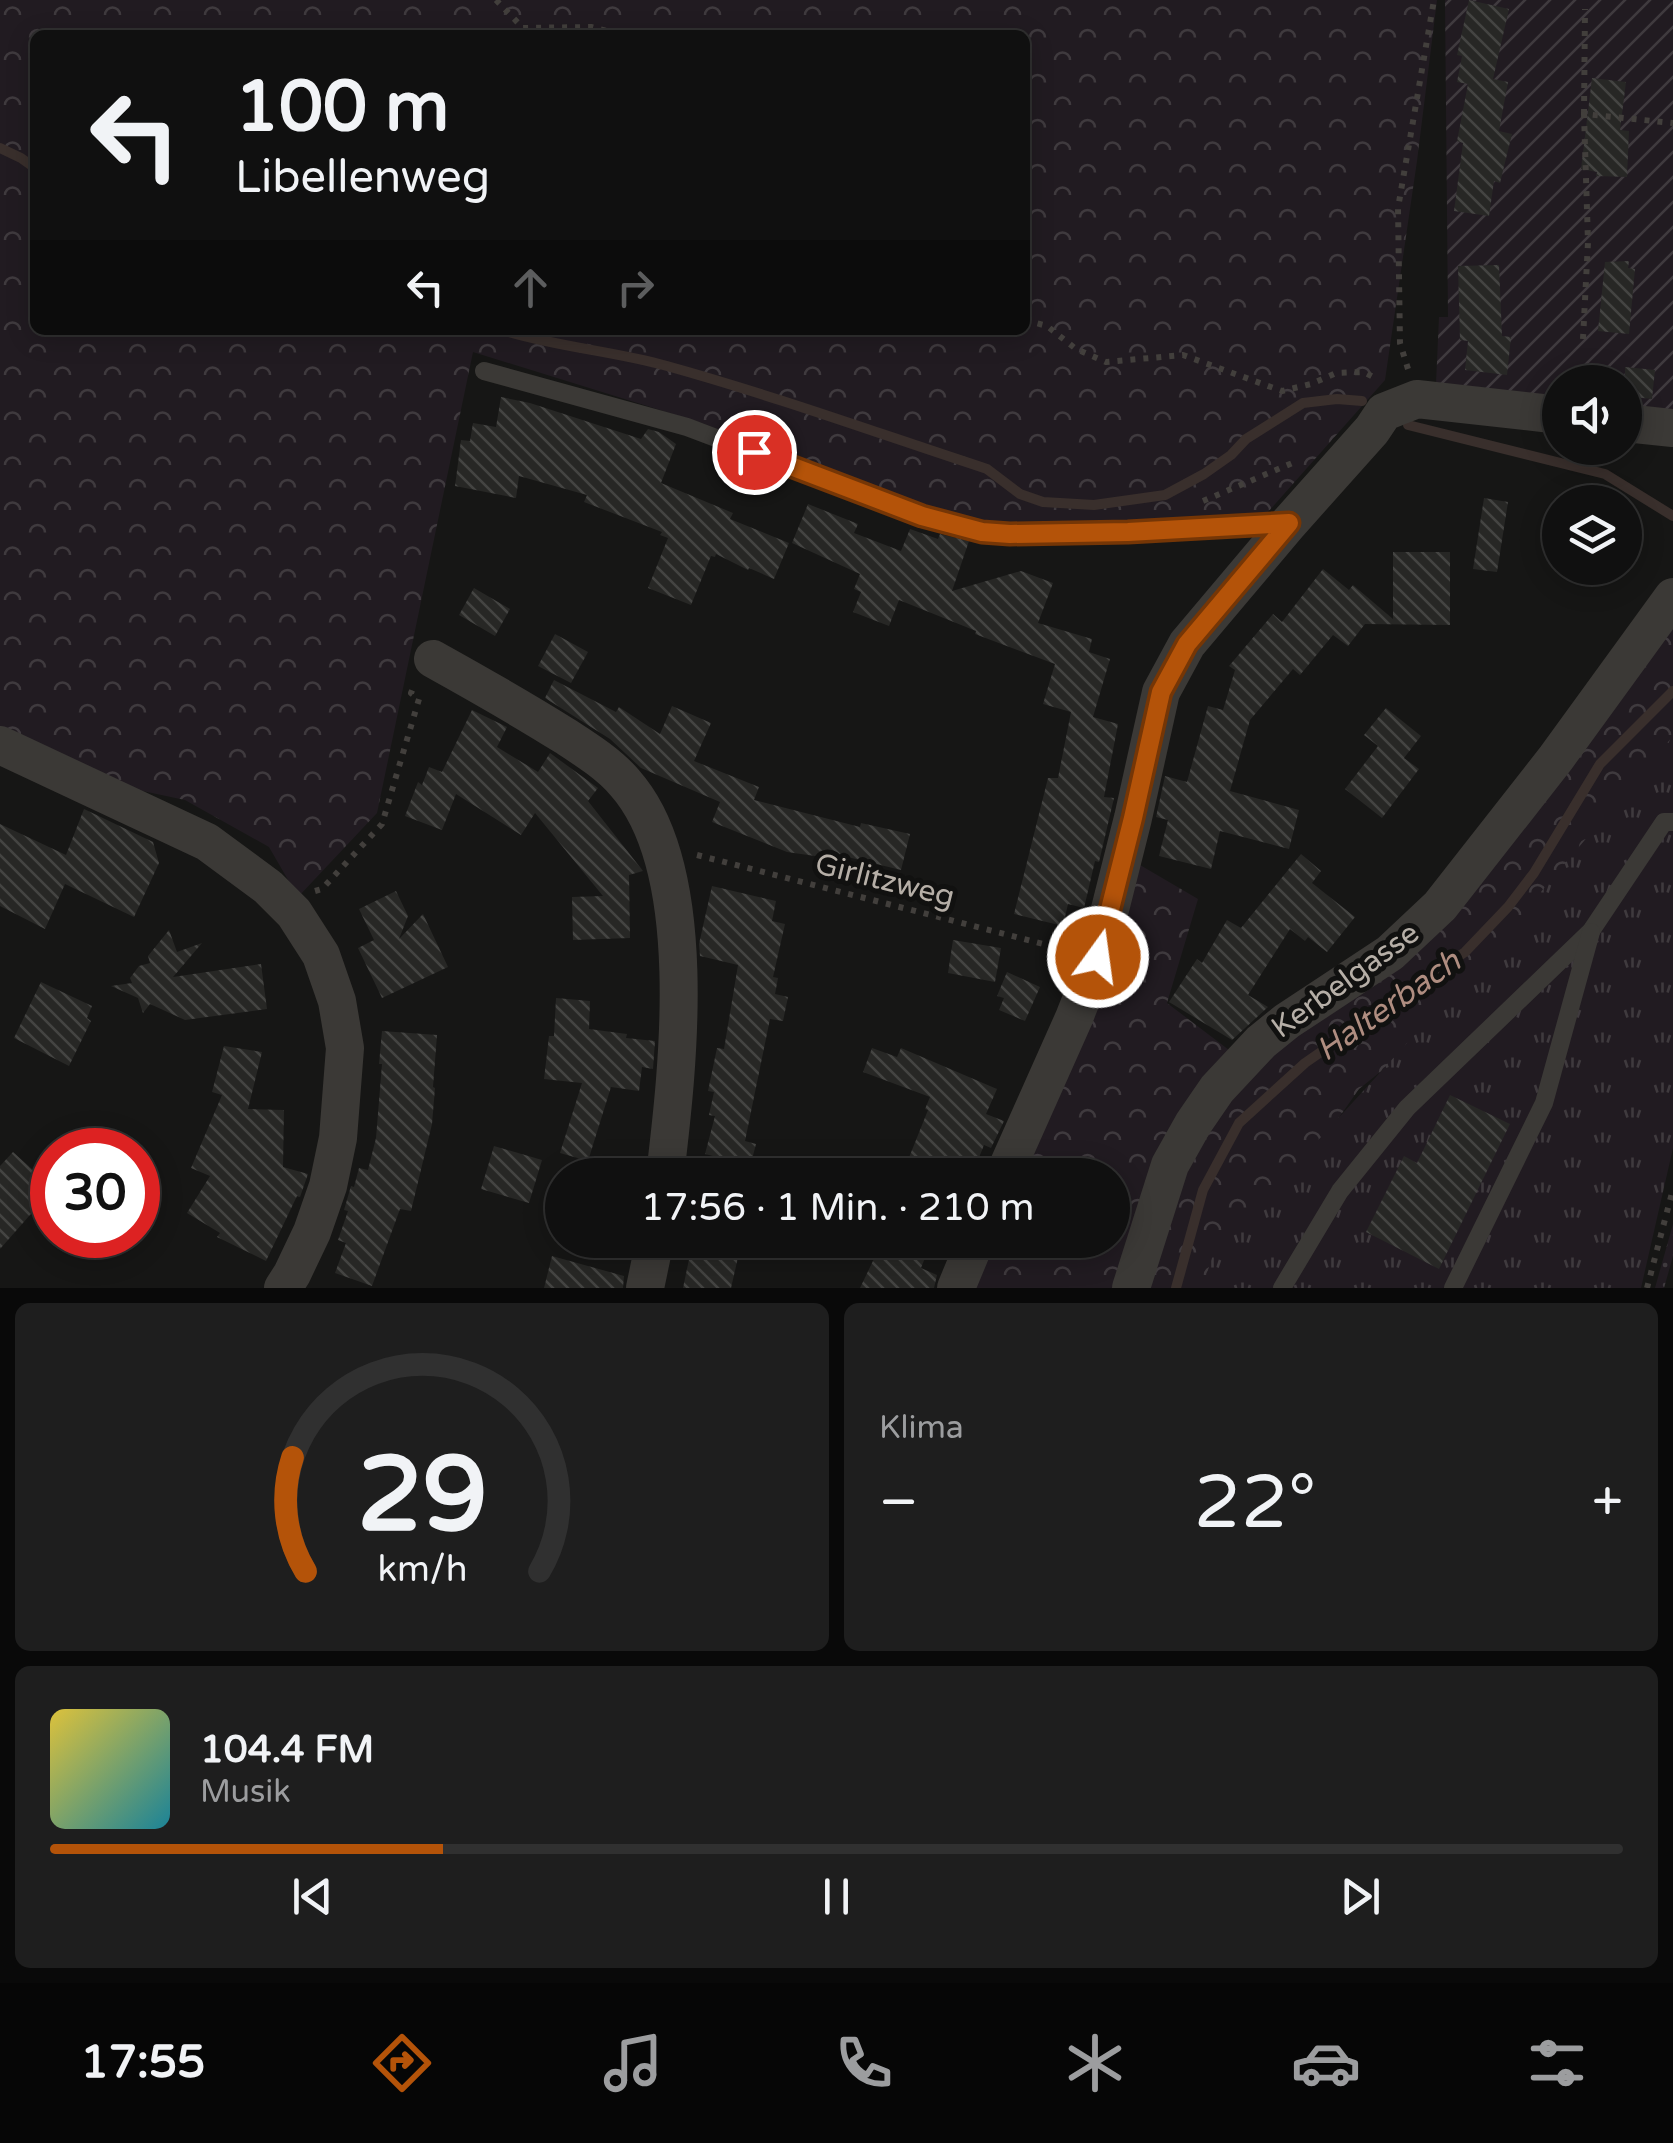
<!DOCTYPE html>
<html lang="de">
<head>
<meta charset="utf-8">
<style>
  body { margin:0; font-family:"Varela Round",sans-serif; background:#1e1e1e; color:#f1f3f6; height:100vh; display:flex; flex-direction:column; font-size:38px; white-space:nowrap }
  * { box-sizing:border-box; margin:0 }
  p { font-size:32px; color:#9c9d9f }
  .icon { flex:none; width:55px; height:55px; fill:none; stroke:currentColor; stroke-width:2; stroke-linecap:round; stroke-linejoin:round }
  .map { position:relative; height:1288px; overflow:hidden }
  .drawer { display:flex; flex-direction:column; gap:15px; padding:15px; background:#090909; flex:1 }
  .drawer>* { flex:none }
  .guide { position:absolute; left:30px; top:30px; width:1000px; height:305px; border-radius:15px; box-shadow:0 5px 25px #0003,0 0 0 2px #303030; background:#101010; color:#f1f3f6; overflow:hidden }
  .controls { position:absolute; left:1542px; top:365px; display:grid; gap:20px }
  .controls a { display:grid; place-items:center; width:100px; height:100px; border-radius:50%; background:#101010; box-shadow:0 5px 25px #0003,0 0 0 2px #303030; font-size:50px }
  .speed { position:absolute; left:30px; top:1128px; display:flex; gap:20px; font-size:50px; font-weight:700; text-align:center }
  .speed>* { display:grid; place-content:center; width:130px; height:130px; border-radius:50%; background:#101010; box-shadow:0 5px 25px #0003,0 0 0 2px #303030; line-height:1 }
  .speed .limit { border:15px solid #d22; background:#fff; color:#111 }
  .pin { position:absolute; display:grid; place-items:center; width:85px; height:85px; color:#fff; margin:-42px; border:5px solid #fff; border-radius:50%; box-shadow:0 2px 10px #0007 }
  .me { position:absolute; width:110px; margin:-55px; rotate:14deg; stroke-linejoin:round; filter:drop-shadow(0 0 8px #0008) }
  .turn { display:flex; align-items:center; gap:35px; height:210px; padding:0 40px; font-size:45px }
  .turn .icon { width:130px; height:130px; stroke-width:2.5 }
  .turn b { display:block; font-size:70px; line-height:85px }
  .lanes { display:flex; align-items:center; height:95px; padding:0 40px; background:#0003; justify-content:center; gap:50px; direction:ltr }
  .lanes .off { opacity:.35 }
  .big { font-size:75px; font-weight:600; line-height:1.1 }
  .drawer .tile { flex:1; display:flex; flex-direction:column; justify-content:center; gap:15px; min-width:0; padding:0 35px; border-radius:15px; background:#1e1e1e }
  .drawer .dial { align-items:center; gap:0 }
  .dial svg { height:260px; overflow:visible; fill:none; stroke:#303030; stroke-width:7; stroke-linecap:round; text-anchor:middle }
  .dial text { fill:#f1f3f6; stroke:none }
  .song { display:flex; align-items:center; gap:30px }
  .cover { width:120px; height:120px; border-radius:15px; background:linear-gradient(135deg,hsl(50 70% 55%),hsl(190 70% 35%)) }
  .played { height:10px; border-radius:5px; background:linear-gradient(90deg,#b45309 25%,#303030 25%) }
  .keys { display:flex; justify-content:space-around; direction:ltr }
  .heat { display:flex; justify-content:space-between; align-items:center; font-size:55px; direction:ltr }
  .drawer .tiles { flex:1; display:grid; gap:15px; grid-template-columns:1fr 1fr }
  .tile:last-child { grid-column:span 2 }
  .trip { position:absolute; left:545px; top:1158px; width:585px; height:100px; border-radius:50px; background:#101010; box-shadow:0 5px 25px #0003,0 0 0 2px #303030; font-weight:600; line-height:100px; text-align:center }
  .tab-bar { display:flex; height:160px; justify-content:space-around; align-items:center; background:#060606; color:#9c9d9f }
  .tab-bar .icon { width:70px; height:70px }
  .tab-bar .on { color:#b45309 }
  .tab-bar b { font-size:45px; color:#f1f3f6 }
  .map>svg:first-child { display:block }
</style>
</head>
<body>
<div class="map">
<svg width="1673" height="1288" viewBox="0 0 1673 1288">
  <defs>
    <pattern id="grass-dots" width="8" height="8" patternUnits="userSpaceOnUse" patternTransform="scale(2.5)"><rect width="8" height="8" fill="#211b21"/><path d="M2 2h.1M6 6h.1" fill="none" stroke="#3f3a3e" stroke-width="1.8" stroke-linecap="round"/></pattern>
    <pattern id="forest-crowns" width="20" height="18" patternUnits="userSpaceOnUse" patternTransform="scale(2.5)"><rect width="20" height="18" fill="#211b21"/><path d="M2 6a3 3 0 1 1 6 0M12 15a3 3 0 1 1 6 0" fill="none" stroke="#3f3a3e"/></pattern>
    <pattern id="park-tufts" width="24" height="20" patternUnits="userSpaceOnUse" patternTransform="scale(2.5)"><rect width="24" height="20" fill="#211b21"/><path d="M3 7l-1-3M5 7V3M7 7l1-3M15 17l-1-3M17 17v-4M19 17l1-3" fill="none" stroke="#3f3a3e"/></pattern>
    <pattern id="garden-furrows" width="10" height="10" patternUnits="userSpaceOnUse" patternTransform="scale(2.5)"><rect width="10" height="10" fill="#211b21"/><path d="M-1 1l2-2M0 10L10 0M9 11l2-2" fill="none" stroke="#3f3a3e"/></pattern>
    <pattern id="building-back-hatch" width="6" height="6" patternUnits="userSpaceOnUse" patternTransform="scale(2.5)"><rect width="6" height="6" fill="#272725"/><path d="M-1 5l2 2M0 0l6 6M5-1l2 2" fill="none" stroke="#444442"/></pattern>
  </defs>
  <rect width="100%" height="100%" fill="#161615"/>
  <!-- grass -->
  <polygon fill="url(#grass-dots)" points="1673,1224 1673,1256 1664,1288 1655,1288"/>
  <!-- forest -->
  <g fill="url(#forest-crowns)" fill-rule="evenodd">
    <path d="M0,0h1437l-20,161 -32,219 -117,132 -172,13 -90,1 -78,-16 -226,-87 -229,-71 -96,461 -79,84 -29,-50 -84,-47 -61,-13 -124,-60zM35,35h990v295h-990z"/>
    <polygon points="1673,616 1673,775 1487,986 1359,1089 1234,1267 1228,1288 1143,1288 1166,1206 1226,1094 1324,1012"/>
    <polygon points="1140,865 1198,899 1167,1003 1229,1050 1117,1288 972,1288 993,1240 1112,1240 1112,1175 1022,1175"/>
  </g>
  <!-- park -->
  <polygon fill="url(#park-tufts)" points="1673,736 1673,1148 1641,1288 1202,1288 1213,1255 1484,959"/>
  <!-- garden -->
  <polygon fill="url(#garden-furrows)" points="1445,0 1673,0 1673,413 1625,409 1625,382 1560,382 1560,401 1436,384 1439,317 1448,317"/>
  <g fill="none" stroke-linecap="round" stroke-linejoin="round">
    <!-- stream -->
    <g stroke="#392f2c" stroke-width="10">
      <polyline points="0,148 21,158 35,168"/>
      <path d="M502,330c54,17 111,21 165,36 108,30 213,68 320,103l33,25 23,8 51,3 71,-10 39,-21 27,-19 15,-16 57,-36 34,-4 25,2"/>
      <polyline points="1408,425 1605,474 1673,516"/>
      <polyline points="1176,1288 1203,1190 1239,1123 1305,1063 1465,952 1508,907 1534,873 1600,764 1673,691"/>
    </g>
  </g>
  <!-- building -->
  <g fill="url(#building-back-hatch)">
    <polygon points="1469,0 1509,9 1493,79 1508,82 1499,131 1512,134 1500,183 1494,181 1489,216 1454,211 1463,143 1457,141 1468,84 1457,82 1462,56 1457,55"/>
    <polygon points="1592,78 1626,82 1620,130 1629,131 1627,177 1596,176 1597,172 1581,169"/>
    <polygon points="1629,261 1628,268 1635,269 1629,334 1598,331 1605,262"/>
    <polygon points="1499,265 1502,336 1511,337 1507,375 1465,370 1468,341 1460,340 1458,266"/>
    <polygon points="1625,367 1655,370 1652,399 1625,396"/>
    <polygon points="501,397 530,403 641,439 648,429 659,432 676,444 661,483 733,513 730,519 789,543 774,579 749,568 748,570 716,554 715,557 711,556 691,605 648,588 668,538 660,535 662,532 584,502 587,495 519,476 516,498 455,486 461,440 470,441 473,423 496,427"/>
    <polygon points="1484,498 1508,502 1497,572 1473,569"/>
    <polygon points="808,504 858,524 854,533 901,551 910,529 938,539 940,534 969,541 952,591 1021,571 1053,583 1038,623 1092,639 1089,652 1110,659 1093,717 1118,724 1104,797 1114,798 1099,862 1095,861 1084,908 1068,904 1063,926 1014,914 1048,778 1058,778 1071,712 1043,704 1055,664 975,634 976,631 899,600 889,626 853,612 861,592 854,589 860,574 792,543"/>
    <polygon points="1393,552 1450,552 1450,625 1365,624 1348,646 1333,635 1300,675 1293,669 1250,720 1230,791 1299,810 1289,849 1220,831 1211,869 1159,856 1168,820 1156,817 1165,776 1187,782 1208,706 1223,710 1235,670 1229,666 1273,614 1282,622 1323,569 1349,590 1353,585 1393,619"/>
    <polygon points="474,588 510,609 495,636 459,615"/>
    <polygon points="555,634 588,652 571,683 538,666"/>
    <polygon points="554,680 616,712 619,707 660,734 672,706 711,723 694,761 759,787 754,800 860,827 861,823 910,834 901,870 823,851 822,857 787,852 712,822 720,802 641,768 610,739 545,698"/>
    <polygon points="1386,708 1421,736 1404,758 1419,769 1382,818 1345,789 1378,746 1364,735"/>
    <polygon points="472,710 507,727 497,747 538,772 550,753 598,788 588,801 643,871 629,875 630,938 573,940 572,897 603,896 535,813 521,835 456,794 442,830 405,816 418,782 422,785 429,767 442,772"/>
    <polygon points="84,809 153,842 159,863 134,917 65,884 45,929 0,906 0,824 66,855"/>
    <polygon points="1301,854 1321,871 1312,883 1355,917 1327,952 1308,937 1305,941 1290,929 1248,995 1268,1007 1232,1040 1169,1002 1197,959 1202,963 1227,920 1241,928"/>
    <polygon points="712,886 776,901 772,921 785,924 773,977 778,978 775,994 788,997 783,1021 770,1019 745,1141 756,1144 748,1175 709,1175 713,1156 705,1154 715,1116 709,1115 714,1092 708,1091 717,1048 724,1049 738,965 700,956 699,944"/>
    <polygon points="396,891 408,916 399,939 423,914 448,967 382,998 358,948 374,940 359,909"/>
    <polygon points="169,930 177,952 202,943 173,977 261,964 267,1009 185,1020 150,1004 143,1013 138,998 111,986 132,983 130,978 139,966 150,963 148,956"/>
    <polygon points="953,940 1001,948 995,982 948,973"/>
    <polygon points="1007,972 1040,987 1025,1021 999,1010 1004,998 997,996"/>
    <polygon points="41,982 92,1006 87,1018 91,1021 69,1066 14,1038"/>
    <polygon points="556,998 590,1001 589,1029 627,1034 626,1038 655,1041 653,1069 642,1067 639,1091 611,1087 588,1161 560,1153 582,1083 544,1079 549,1036 554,1036"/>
    <polygon points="382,1031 437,1035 433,1087 435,1088 432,1124 411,1211 400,1209 372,1286 335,1273 346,1243 338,1240 348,1211 344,1210 351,1186 354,1187 359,1168 368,1170 376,1138 382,1064 379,1064"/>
    <polygon points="224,1046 262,1052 248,1109 284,1110 283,1167 308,1174 300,1197 297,1196 266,1261 217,1237 220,1233 187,1213 210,1176 191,1168 222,1095 212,1092"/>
    <polygon points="872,1048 897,1057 901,1048 997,1089 986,1114 1004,1121 991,1148 984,1145 978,1160 969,1157 962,1175 902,1175 928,1110 925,1109 930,1097 863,1072"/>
    <polygon points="1450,1095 1510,1124 1439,1269 1366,1232 1404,1156 1417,1163"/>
    <polygon points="494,1146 542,1160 529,1203 481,1189"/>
    <polygon points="13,1152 52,1187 52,1190 0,1249 0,1166"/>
    <polygon points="693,1240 742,1240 731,1288 683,1288"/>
    <polygon points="883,1240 932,1240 921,1268 937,1275 934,1288 860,1288"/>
    <polygon points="552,1256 624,1276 623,1288 544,1288"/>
  </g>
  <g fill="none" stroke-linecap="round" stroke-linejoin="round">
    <!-- path -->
    <g stroke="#423f3c" stroke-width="6" stroke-dasharray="5 8" stroke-linecap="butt">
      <polyline points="496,0 523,28 591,27 622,35"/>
      <polyline points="1584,114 1585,9"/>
      <polyline points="1025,320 1047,326 1076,349 1106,362 1183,355 1282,391 1311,384 1336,373 1364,372 1375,378"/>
      <polyline points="1583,339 1588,242 1584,114 1673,123"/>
      <polyline points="1408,369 1400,343 1398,208 1434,0"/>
      <polyline points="1203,501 1297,461"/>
      <polyline points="697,855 1067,950"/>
      <polyline points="315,891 322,889 382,824 419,699 411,693 414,686"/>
      <polyline points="1647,1288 1673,1189"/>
    </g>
    <!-- lane -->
    <g stroke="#3b3936" stroke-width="18">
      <polyline points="484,371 687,427 923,516 982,532 1010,534 1128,532 1287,523"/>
      <polyline points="1282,1288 1340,1191 1407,1108 1591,931 1664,822 1673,822"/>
      <polyline points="1453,1288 1544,1103 1591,932"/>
    </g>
    <!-- street -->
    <g stroke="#3b3936" stroke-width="38">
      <polyline points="1625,423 1673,428"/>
      <path d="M433,659c45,25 89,50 132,77 20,13 44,28 60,47 76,86 53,285 40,392"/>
      <polyline points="0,745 207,842 268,887 294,913 321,955 337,1001 345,1048 338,1138 328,1186 312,1232 292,1274 283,1288"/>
      <polyline points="1004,1175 1074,1018 1098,957 1133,818 1161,692 1187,644 1289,523 1372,430 1384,412 1417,399 1560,415"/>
      <polyline points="645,1288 655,1240"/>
      <polyline points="956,1288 976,1240"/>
      <polyline points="1131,1288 1170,1165 1193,1124 1217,1089 1261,1042 1287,1021 1390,953 1440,906 1556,758 1673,597"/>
    </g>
  </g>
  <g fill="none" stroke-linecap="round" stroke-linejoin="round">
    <!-- route casing -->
    <g stroke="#753606" stroke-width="25">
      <polyline id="route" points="754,452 922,516 982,532 1010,534 1128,532 1289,523 1187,644 1161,692 1133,818 1098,957"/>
    </g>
    <!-- route -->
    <use href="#route" stroke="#b45309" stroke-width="18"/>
  </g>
  <g text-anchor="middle" stroke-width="10" stroke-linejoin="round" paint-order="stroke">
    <!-- street labels -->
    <g font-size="30" fill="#b6afa7" stroke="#111110">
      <text transform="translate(885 880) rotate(14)" y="10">Girlitzweg</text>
      <text transform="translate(1345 980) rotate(-36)" y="10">Kerbelgasse</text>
    </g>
    <!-- water labels -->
    <g font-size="32" font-style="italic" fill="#af8d80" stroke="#111110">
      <text transform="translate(1388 1005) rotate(-35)" y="11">Halterbach</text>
    </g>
  </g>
</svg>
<div class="controls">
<a><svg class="icon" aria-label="sound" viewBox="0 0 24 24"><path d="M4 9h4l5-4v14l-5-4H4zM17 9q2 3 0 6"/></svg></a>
<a><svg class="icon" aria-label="layers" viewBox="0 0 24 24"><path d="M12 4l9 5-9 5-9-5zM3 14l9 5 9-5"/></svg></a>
</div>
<div class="speed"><div class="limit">30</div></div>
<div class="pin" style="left:754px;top:452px;background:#d93025"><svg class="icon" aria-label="arrive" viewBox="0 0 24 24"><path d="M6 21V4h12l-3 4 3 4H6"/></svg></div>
<svg class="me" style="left:1098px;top:957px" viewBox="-20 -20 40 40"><circle r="17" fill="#b45309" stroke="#fff" stroke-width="3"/><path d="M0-11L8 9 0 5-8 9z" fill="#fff"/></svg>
<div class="trip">17:56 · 1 Min. · 210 m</div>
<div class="guide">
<div class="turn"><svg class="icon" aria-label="left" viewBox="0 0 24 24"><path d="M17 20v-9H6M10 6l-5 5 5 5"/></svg><div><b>100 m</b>Libellenweg</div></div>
<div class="lanes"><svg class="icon" aria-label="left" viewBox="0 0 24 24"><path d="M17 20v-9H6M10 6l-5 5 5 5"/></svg><svg class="icon off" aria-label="ahead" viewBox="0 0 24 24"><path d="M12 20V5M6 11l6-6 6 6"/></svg><svg class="icon off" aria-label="right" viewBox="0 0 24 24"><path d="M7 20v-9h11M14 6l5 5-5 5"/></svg></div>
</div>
</div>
<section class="drawer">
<div class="tiles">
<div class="tile dial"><svg viewBox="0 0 100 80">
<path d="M14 69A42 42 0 1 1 86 69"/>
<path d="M14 69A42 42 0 0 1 10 34" stroke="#b45309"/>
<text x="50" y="56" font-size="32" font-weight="700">29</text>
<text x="50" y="72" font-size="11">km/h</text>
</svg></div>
<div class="tile"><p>Klima</p>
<div class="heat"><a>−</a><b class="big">22°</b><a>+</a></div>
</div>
<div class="tile">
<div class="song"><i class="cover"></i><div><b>104.4 FM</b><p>Musik</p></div></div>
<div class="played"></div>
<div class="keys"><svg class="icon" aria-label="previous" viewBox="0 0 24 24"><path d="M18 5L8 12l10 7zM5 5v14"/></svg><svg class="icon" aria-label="pause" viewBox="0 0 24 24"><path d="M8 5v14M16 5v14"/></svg><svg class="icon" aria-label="next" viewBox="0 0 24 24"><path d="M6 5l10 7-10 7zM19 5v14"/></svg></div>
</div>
</div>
</section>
<nav class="tab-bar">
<b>17:55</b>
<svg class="icon on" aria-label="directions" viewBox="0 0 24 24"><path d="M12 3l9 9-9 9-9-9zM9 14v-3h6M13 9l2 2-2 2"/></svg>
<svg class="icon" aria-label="music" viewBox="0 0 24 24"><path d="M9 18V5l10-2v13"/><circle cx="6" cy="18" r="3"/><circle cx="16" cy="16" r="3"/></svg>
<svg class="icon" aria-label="phone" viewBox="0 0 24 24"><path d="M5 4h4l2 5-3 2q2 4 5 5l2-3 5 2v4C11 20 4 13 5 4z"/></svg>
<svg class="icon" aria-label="climate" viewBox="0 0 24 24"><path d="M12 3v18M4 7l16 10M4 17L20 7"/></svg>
<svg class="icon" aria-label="car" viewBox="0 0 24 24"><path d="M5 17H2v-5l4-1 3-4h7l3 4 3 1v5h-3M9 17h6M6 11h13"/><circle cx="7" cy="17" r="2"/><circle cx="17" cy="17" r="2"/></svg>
<svg class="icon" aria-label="filters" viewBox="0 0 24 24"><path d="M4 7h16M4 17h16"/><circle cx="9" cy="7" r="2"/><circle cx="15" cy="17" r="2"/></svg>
</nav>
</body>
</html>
